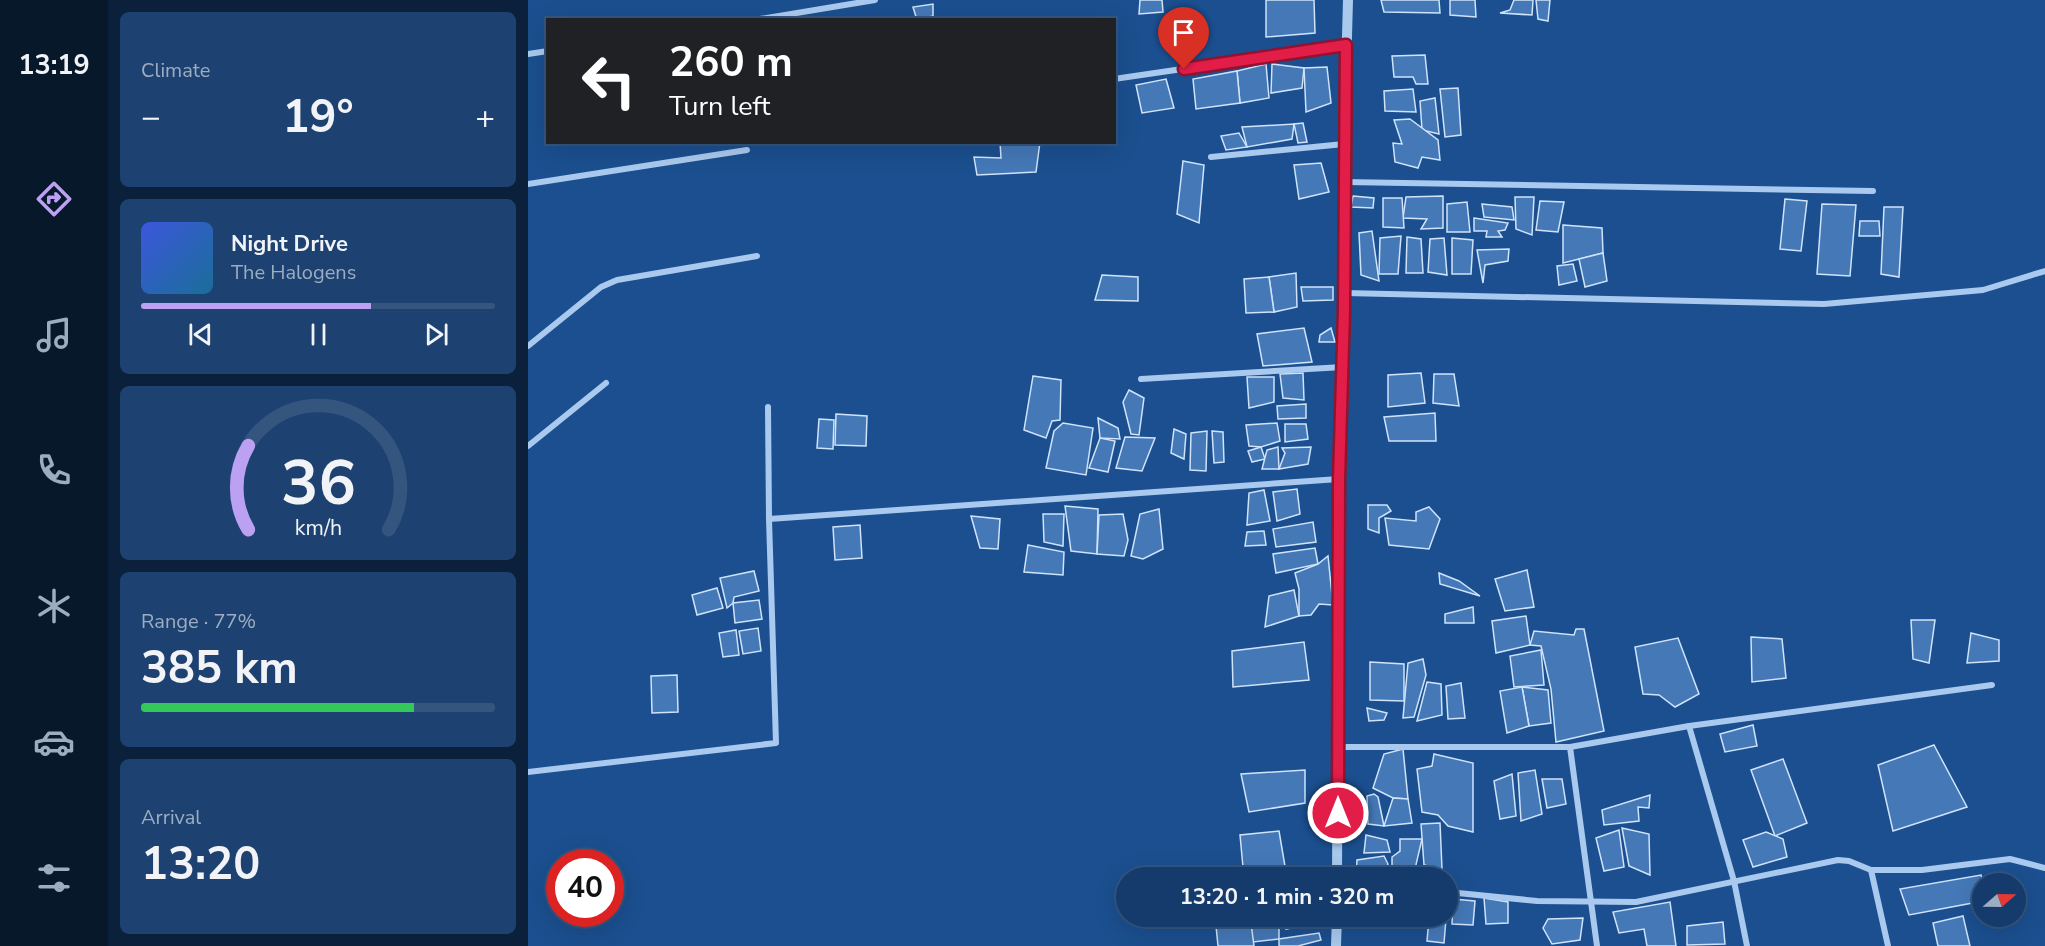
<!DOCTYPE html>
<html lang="en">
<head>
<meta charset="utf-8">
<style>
  body { margin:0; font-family:"Nunito Sans",sans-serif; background:#1d4271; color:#f1f3f6; height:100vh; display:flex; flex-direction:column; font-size:22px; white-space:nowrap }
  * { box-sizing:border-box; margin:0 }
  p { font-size:20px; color:#9dadc1 }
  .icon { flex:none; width:33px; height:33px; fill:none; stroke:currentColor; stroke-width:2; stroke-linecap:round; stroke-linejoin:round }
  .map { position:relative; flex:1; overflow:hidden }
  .drawer { display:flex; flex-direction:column; gap:12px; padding:12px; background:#0b203b; width:420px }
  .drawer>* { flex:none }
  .guide { position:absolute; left:18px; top:18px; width:570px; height:126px; border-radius:0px; box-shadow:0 6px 24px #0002,0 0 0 2px #33557e; background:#202124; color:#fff; overflow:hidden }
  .needle { width:39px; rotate:70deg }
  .tools { position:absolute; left:1444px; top:873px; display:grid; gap:12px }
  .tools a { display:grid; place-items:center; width:54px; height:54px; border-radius:50%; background:#143b6b; box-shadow:0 6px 24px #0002,0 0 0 2px #33557e; font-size:30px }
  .speed { position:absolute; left:18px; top:849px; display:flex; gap:12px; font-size:30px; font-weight:700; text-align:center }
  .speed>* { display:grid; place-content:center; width:78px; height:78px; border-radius:50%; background:#143b6b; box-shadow:0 6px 24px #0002,0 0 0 2px #33557e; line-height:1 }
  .speed .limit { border:9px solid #d22; background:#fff; color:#111 }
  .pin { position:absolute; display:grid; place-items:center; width:51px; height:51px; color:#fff; margin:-62px -26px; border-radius:50% 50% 50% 0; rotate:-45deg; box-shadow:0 0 6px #0007 }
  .pin .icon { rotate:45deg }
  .me { position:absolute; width:66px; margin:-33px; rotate:0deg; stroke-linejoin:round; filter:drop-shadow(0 0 4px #0008) }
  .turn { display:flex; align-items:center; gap:21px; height:126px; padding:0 24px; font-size:27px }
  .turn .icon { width:78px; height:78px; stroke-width:2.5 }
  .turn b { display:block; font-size:42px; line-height:51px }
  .big { font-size:45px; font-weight:700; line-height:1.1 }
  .drawer .widget { flex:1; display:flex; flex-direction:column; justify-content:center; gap:9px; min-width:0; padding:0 21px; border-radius:9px; background:#1d4271 }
  .drawer .dial { align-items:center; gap:0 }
  .dial svg { height:156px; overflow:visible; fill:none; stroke:#33557e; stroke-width:7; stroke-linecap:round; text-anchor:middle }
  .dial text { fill:#f1f3f6; stroke:none }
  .song { display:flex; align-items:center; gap:18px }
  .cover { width:72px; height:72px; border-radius:9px; background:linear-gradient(135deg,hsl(230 70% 55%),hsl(200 70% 35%)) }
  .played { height:6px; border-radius:3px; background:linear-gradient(90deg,#bca0f2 65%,#33557e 65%) }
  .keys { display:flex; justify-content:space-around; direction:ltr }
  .heat { display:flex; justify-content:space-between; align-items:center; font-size:33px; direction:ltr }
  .charge { height:9px; border-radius:4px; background:linear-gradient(90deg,#34c759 77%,#33557e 0) }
  .trip { position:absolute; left:588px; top:867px; width:342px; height:60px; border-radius:30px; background:#143b6b; box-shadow:0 6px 24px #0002,0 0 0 2px #33557e; font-weight:700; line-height:60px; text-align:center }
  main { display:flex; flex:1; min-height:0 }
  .tabs { display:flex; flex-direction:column; width:108px; justify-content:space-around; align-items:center; background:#08182b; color:#9dadc1 }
  .tabs .icon { width:42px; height:42px }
  .tabs .on { color:#bca0f2 }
  .tabs b { font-size:27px; color:#f1f3f6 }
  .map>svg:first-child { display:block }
</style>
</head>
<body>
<main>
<nav class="tabs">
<b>13:19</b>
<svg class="icon on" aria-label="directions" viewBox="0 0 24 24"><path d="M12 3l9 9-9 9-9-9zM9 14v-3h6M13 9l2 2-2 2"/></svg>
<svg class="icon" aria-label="music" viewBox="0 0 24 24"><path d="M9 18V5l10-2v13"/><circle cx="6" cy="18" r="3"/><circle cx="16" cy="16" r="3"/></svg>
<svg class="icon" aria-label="phone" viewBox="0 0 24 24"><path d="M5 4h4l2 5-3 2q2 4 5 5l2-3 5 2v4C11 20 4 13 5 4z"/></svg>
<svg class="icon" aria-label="climate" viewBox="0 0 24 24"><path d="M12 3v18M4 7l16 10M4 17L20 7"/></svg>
<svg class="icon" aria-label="car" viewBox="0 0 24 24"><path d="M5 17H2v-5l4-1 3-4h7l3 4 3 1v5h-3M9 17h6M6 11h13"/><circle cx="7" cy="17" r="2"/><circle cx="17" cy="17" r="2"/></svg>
<svg class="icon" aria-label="filters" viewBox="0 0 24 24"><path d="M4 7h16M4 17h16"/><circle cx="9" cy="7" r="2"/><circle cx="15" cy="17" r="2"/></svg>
</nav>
<section class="drawer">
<div class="widget"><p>Climate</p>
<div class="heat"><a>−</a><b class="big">19°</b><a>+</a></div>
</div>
<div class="widget">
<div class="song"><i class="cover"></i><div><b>Night Drive</b><p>The Halogens</p></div></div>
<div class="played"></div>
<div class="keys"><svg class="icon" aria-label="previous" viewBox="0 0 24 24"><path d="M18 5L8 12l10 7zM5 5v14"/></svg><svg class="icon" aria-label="pause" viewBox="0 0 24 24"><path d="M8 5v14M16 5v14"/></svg><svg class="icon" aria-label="next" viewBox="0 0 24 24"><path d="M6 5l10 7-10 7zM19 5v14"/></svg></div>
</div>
<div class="widget dial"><svg viewBox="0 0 100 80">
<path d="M14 69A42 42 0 1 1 86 69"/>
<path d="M14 69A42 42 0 0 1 14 26" stroke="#bca0f2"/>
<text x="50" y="56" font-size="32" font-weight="700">36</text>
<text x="50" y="72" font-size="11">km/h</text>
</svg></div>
<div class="widget"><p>Range · 77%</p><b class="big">385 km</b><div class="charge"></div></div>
<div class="widget"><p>Arrival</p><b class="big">13:20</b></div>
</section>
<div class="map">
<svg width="1517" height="946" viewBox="0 0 1517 946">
  <rect width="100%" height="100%" fill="#1b4f8f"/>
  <!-- building -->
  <g fill="#4478b7" stroke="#cfe3fa" stroke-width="1.5">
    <polygon points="612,0 634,0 635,12 611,14"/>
    <polygon points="738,0 786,0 787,33 738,37"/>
    <polygon points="853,0 911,0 912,13 856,12"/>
    <polygon points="922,0 947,0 948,17 922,15"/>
    <polygon points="986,0 1005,0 1004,15 972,13 982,10"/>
    <polygon points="1008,0 1022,0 1020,21 1010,19"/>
    <polygon points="405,4 405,16 389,20 385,7"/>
    <polygon points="897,55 900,84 888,84 885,77 866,77 864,56"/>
    <polygon points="738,64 741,98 712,103 709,71"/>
    <polygon points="744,64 776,68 774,88 743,93"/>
    <polygon points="799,67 803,103 778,112 776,68"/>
    <polygon points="709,71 712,103 668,109 665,79"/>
    <polygon points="638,79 646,108 614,113 608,85"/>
    <polygon points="930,88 933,135 917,137 912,89"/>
    <polygon points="885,89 888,112 857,111 856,91"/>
    <polygon points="907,98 911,134 894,130 892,101"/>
    <polygon points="882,119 910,140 912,160 894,157 890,168 867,162 865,143 874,144 866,120"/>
    <polygon points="775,123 779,142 770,143 766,124"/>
    <polygon points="766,124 764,139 719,147 714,127"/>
    <polygon points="711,133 719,147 698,150 693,136"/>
    <polygon points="472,142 512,142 508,172 449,175 446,157 473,158"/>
    <polygon points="655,161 676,165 671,223 649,214"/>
    <polygon points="793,163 801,192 771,199 766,165"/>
    <polygon points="825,196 846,198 845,208 823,207"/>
    <polygon points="915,196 915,228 893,229 899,219 875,218 878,197"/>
    <polygon points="987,197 1006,197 1004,235 988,229"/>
    <polygon points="855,198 874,198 876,228 855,227"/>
    <polygon points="1257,199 1279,201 1273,251 1252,249"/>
    <polygon points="1012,201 1036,202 1030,232 1008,230"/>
    <polygon points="939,202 942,232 919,232 919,204"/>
    <polygon points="954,204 984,207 986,220 956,217"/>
    <polygon points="1294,204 1328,205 1322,276 1289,274"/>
    <polygon points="1356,207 1375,207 1371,277 1353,274"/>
    <polygon points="946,218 980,223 977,230 970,231 974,237 958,237 959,231 946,231"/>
    <polygon points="1332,221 1351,221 1352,236 1331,236"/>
    <polygon points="1035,225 1074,228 1075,253 1035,263"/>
    <polygon points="844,231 851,281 833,275 831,233"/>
    <polygon points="873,236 870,274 851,274 852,238"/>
    <polygon points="879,237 893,239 895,273 878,273"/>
    <polygon points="916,238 919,275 900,272 902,239"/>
    <polygon points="924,238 945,240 943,274 924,274"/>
    <polygon points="981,249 980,261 957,265 955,283 949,250"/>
    <polygon points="1075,253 1079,281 1057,287 1051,259"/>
    <polygon points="1045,264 1049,281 1031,285 1029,266"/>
    <polygon points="768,273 769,307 746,312 741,277"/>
    <polygon points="574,275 610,277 610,301 567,300"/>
    <polygon points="741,277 746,312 718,313 716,279"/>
    <polygon points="773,287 805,287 805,300 775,301"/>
    <polygon points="776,328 784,362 735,366 729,334"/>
    <polygon points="803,328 807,342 791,342 792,335"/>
    <polygon points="775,373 776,400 755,398 752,374"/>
    <polygon points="893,373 897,403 860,407 860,375"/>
    <polygon points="906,374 926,374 931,406 905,403"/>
    <polygon points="505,376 533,380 532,420 524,421 518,438 496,430"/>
    <polygon points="719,377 746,377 746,402 721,408"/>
    <polygon points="601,390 616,398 611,435 603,434 595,402"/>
    <polygon points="778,404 778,418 750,419 749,406"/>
    <polygon points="907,413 908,441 861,441 856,417"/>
    <polygon points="308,414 339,416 338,446 307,445"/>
    <polygon points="570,418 590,428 592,439 572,438"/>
    <polygon points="291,419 306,420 305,449 289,448"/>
    <polygon points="535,423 565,428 558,475 518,468 526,431"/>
    <polygon points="749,423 752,441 733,447 721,446 718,425"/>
    <polygon points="757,424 778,424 780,439 757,442"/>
    <polygon points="646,429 658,434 656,459 643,453"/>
    <polygon points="679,431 678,471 662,470 663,433"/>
    <polygon points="684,431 695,432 696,462 686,463"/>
    <polygon points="597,437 627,438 614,471 588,468"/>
    <polygon points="572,438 587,441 580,472 561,468"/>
    <polygon points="733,447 737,459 724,462 720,451"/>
    <polygon points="750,447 751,469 734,469 739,450"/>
    <polygon points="783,447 780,464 751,469 757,453 754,448"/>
    <polygon points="769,489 772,514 749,521 745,492"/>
    <polygon points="736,490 742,521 719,525 721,493"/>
    <polygon points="840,505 859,505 863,511 851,518 851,533 840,529"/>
    <polygon points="537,506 570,509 569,554 543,551"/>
    <polygon points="901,507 912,519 901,549 861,545 857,518 888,521 888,512"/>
    <polygon points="631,509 635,549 615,559 603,556 612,514"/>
    <polygon points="515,514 536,514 535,546 516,542"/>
    <polygon points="595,514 600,540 596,556 569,554 571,515"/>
    <polygon points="443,516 472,519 470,549 452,548"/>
    <polygon points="785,522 788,542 748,547 745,529"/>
    <polygon points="332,525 334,558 307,560 305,527"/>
    <polygon points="736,531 738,545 717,546 719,532"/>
    <polygon points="500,545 536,552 535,575 496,572"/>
    <polygon points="787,548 790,564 748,573 745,554"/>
    <polygon points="800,556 805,605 791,604 783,615 771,616 771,589 767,573 790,564"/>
    <polygon points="999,570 1006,607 977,611 967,579"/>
    <polygon points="226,571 231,591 206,597 205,603 199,608 192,578"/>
    <polygon points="911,573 931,581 952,596 912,584"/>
    <polygon points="189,588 195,608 169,615 164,595"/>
    <polygon points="766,590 771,616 737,627 741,596"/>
    <polygon points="231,600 234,619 207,623 205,603"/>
    <polygon points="945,607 946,623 917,623 917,614"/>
    <polygon points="998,616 1002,645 968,653 964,621"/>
    <polygon points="1383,620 1407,620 1401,663 1385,659"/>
    <polygon points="230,628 233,651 215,654 211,631"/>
    <polygon points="1048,629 1056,629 1076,731 1028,742 1023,689 1013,646 1002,645 1006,631 1046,635"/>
    <polygon points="208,630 211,655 195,657 191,633"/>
    <polygon points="1443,633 1471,640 1471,661 1439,663"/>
    <polygon points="1223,637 1254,639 1258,678 1224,682"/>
    <polygon points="1150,638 1171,694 1147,707 1131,695 1115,694 1107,647"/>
    <polygon points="776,642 781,680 705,687 704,651"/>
    <polygon points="1013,650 1016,685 986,687 982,656"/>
    <polygon points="895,659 898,675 886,717 875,718 880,663"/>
    <polygon points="842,662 876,664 876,701 842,700"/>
    <polygon points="149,675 150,712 124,713 123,676"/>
    <polygon points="899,682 913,684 914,715 889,721"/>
    <polygon points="933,683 937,718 920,719 918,686"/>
    <polygon points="994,687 1020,690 1023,723 1001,726"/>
    <polygon points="994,687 1001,726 979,733 972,691"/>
    <polygon points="839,708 859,713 856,720 841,721"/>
    <polygon points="1225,725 1229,746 1197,752 1192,734"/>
    <polygon points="1406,745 1439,807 1365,831 1350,765"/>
    <polygon points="875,749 880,799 865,798 845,788 856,754"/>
    <polygon points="906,754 945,763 945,832 920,826 910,815 894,812 889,769 904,766"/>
    <polygon points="1255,759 1279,823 1247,836 1223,770"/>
    <polygon points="777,770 777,803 721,812 713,774"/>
    <polygon points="1007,770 1014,814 993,821 990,773"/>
    <polygon points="984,774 988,816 972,819 966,781"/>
    <polygon points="1014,779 1034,779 1038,804 1019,808"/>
    <polygon points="846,794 850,797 856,826 840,824 839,796"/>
    <polygon points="1122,795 1121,808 1110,807 1111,821 1076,825 1074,810"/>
    <polygon points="865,798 880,799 884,823 856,826"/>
    <polygon points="912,823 914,869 896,865 893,824"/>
    <polygon points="1094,828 1121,834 1122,875 1101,866"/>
    <polygon points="1091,830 1096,867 1076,871 1068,838"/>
    <polygon points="751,831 759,878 716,878 712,835"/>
    <polygon points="1238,832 1255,839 1259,857 1225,867 1215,840"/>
    <polygon points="838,835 859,840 862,852 836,853"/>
    <polygon points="872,839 894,839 887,869 864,878 864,857 872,851"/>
    <polygon points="856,856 860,864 857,877 828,877 829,860"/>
    <polygon points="1453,875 1456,884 1455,901 1381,915 1372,889"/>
    <polygon points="956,898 980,902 980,923 958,924"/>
    <polygon points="925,899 947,901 945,925 924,924"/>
    <polygon points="1142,902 1148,946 1119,946 1116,929 1091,933 1085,912"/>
    <polygon points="721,916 751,916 751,939 725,942"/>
    <polygon points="757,916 778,916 779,925 758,929"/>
    <rect x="840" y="916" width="20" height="9"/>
    <polygon points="1435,916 1442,946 1410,946 1405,923"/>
    <polygon points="901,918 918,919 916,943 899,941"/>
    <polygon points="1055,918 1052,940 1024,944 1015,928 1020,919"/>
    <polygon points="1195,922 1197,944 1159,945 1159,926"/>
    <polygon points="723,923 726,946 690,946 688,926"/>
    <polygon points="791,933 793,940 770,946 751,946 751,939"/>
  </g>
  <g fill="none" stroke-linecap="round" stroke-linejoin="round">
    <!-- minor -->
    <g stroke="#a9c9ee" stroke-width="6">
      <polyline points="226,20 347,0"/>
      <polyline points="0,54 20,51"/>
      <polyline points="586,79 818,45"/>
      <polyline points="683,157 816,144"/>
      <polyline points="816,182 1345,191"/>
      <polyline points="0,184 219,150"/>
      <polyline points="817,293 1296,304 1455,290 1517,271"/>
      <polyline points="0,346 73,287 89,280 229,256"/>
      <polyline points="613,379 815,367"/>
      <polyline points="0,446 78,383"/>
      <polyline points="241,519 811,479"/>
      <polyline points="1161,726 1206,881 1219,946"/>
      <polyline points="810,747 1042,747 1161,726 1464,685"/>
      <polyline points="1042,747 1069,946"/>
      <polyline points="0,772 248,743 241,519 240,407"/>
      <polyline points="1343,870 1360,946"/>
      <polyline points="920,892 1009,901 1108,902 1310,860 1321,861 1343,870 1394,870 1482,859 1517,868"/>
    </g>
    <!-- tertiary -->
    <g stroke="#a9c9ee" stroke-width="10">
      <polyline points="809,878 811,479 815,367 816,144 820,0"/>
      <polyline points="808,946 809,916"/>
    </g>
  </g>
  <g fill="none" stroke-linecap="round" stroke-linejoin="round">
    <!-- route casing -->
    <g stroke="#92132f" stroke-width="15">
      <polyline id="route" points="656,69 818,45 816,311 811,479 810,813"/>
    </g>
    <!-- route -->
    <use href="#route" stroke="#e11d48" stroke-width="10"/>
  </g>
</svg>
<div class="tools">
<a><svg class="needle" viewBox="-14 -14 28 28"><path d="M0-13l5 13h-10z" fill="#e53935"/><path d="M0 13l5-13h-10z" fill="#9dadc1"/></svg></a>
</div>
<div class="speed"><div class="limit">40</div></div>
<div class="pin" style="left:656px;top:69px;background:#d93025"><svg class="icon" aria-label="arrive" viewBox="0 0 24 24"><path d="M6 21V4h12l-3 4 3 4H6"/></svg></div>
<svg class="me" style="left:810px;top:813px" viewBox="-20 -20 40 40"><circle r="17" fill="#e11d48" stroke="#fff" stroke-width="3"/><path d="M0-11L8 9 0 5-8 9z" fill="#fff"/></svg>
<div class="trip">13:20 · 1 min · 320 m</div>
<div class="guide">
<div class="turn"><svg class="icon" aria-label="left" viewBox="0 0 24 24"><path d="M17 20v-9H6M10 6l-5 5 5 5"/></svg><div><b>260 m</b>Turn left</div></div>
</div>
</div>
</main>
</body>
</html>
